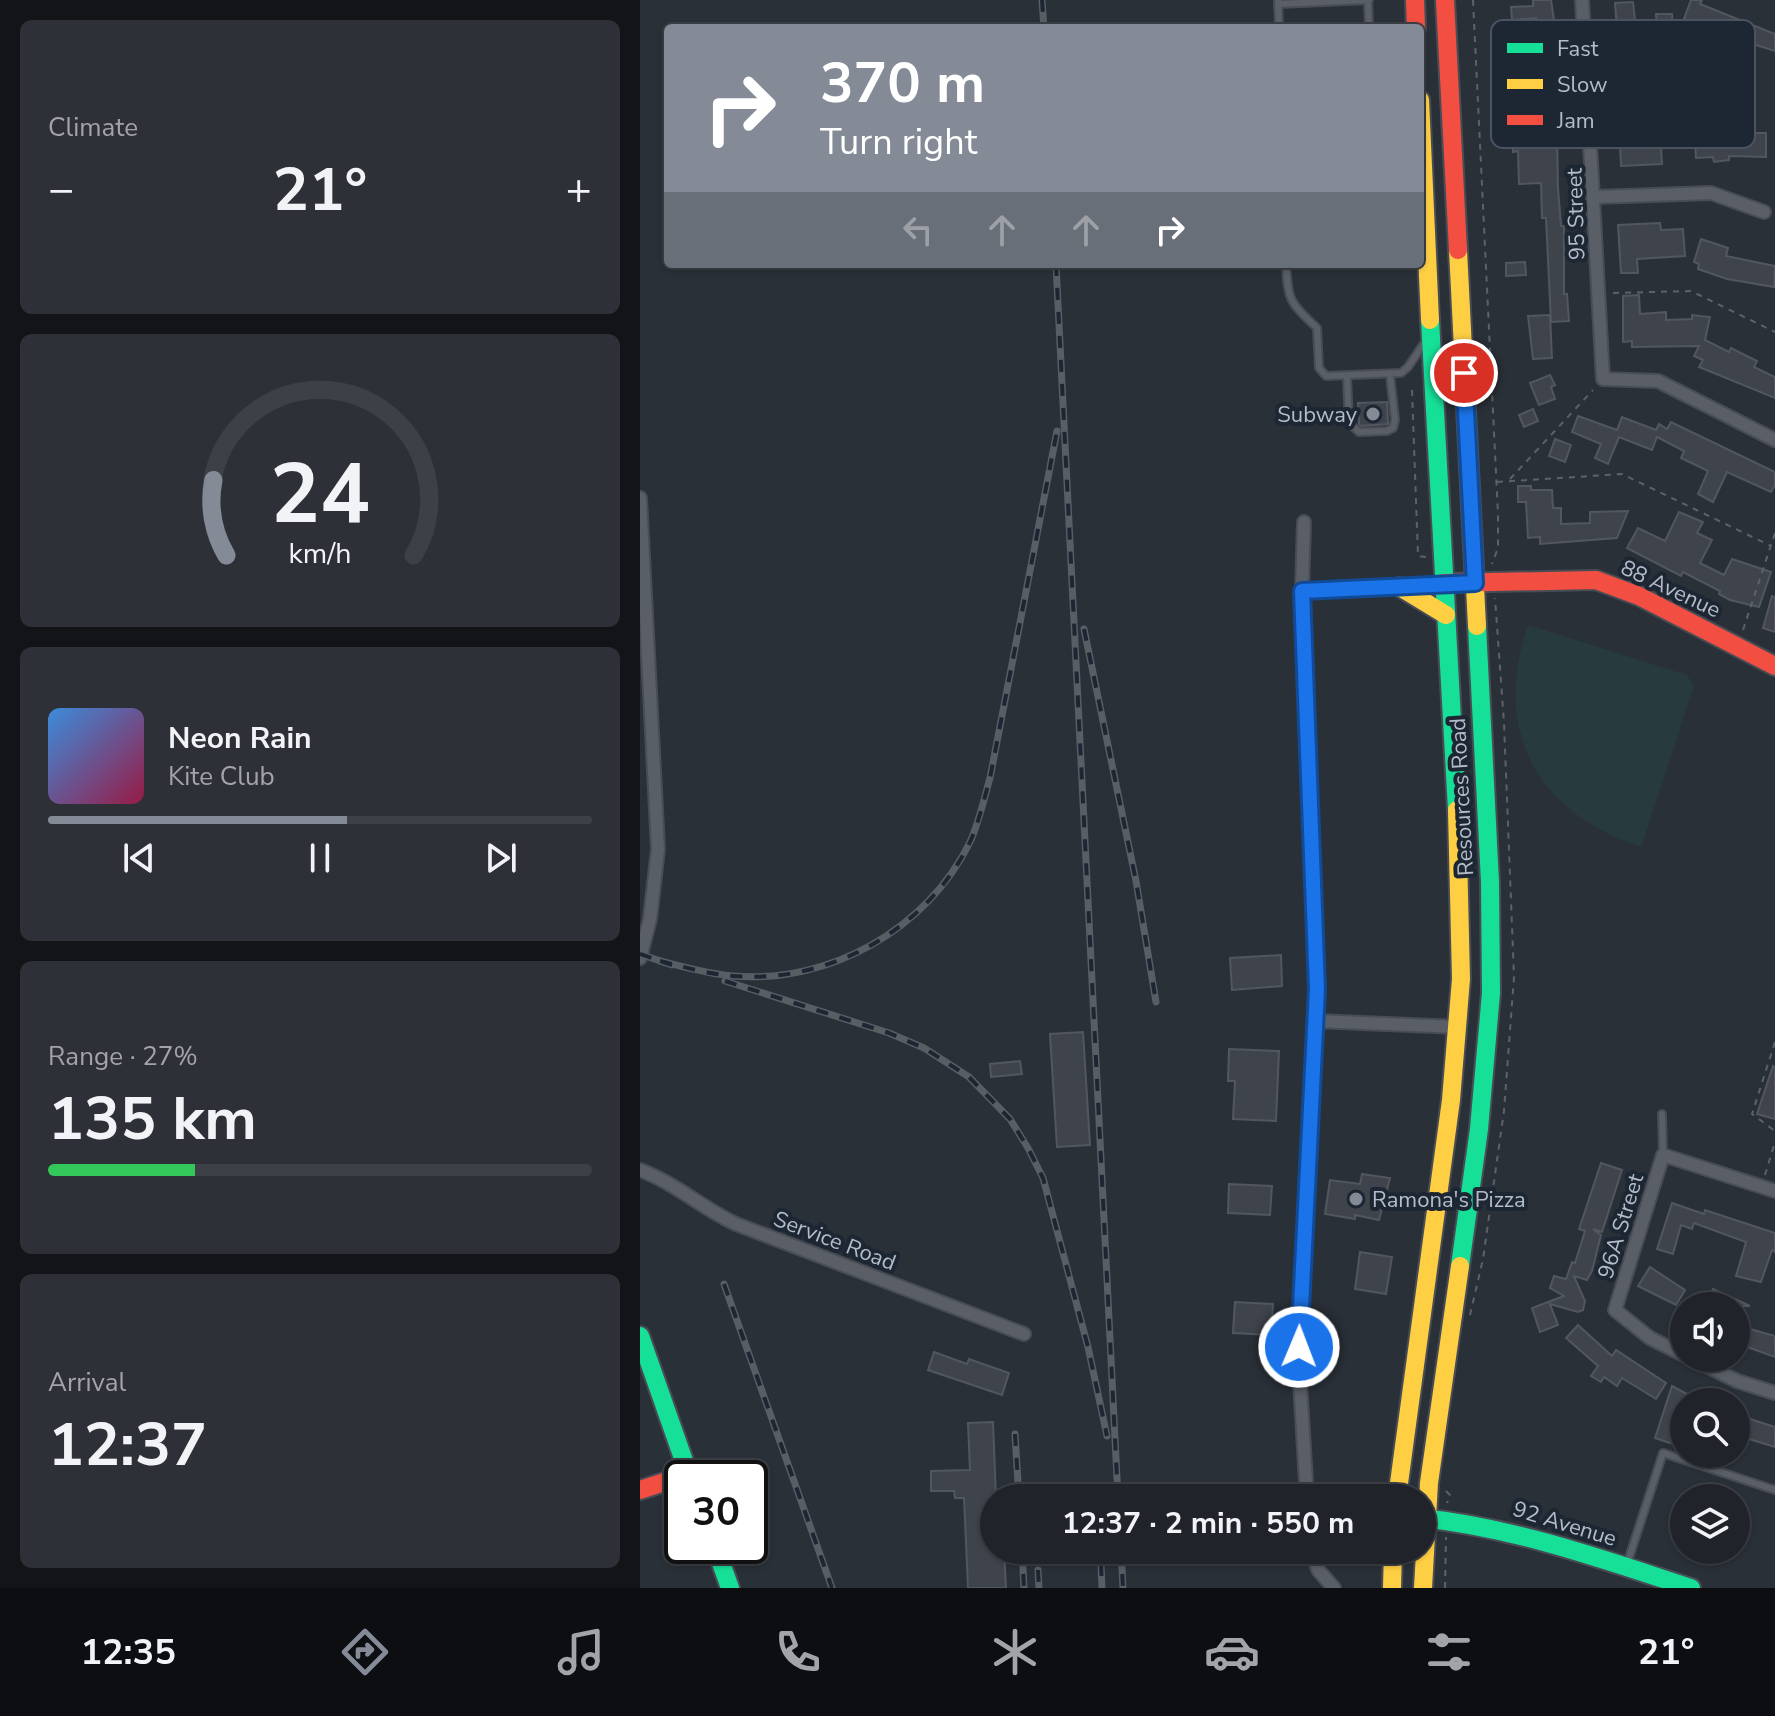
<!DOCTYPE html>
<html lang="en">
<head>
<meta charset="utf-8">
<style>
  body { margin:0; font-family:"Nunito Sans",sans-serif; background:#2d3036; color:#f1f3f6; height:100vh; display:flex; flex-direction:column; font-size:30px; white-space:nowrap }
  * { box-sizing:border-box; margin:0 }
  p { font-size:26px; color:#a2a4a8 }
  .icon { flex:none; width:44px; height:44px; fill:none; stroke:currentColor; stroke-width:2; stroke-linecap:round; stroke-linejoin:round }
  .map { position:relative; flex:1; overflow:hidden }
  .panel { display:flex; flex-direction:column; gap:20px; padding:20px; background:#121417; width:640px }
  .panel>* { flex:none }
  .hud { position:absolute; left:24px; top:24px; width:760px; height:244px; border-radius:8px; box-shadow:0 2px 6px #0004,0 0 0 2px #3d4147; background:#848b96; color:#fff; overflow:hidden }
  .fabs { position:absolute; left:1030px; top:1292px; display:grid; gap:16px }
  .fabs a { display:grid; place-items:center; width:80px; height:80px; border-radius:50%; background:#20242a; box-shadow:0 2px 6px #0004,0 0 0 2px #3d4147; font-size:40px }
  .speed { position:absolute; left:24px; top:1460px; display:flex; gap:16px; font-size:40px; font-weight:700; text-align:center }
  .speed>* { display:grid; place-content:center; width:104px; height:104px; border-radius:50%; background:#20242a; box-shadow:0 2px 6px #0004,0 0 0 2px #3d4147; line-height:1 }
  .speed .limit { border:4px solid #111; border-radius:12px; background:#fff; color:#111 }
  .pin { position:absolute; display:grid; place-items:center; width:68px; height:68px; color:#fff; margin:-34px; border:4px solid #fff; border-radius:50%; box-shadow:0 2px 8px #0007 }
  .me { position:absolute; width:88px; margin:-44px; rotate:1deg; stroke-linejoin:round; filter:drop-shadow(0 0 6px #0008) }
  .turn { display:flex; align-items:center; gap:28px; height:168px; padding:0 24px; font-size:36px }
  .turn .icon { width:104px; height:104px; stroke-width:2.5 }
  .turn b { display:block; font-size:56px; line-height:68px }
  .lanes { display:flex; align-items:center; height:76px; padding:0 24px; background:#0003; justify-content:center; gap:40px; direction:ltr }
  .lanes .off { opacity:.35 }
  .big { font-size:60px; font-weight:700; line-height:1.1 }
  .panel .card { flex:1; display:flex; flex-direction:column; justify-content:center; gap:12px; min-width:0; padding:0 28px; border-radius:12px; background:#2d3036 }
  .panel .dial { align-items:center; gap:0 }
  .dial svg { height:208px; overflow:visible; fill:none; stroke:#3d4147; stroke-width:7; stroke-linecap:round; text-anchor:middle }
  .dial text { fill:#f1f3f6; stroke:none }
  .song { display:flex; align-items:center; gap:24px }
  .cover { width:96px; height:96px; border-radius:12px; background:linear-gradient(135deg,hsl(210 70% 55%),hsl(340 70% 35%)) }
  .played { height:8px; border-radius:4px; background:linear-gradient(90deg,#848b96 55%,#3d4147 55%) }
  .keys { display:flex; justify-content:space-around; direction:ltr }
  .heat { display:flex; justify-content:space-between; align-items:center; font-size:44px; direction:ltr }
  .charge { height:12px; border-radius:6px; background:linear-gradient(90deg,#34c759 27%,#3d4147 0) }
  .trip { position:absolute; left:340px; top:1484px; width:456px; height:80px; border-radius:40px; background:#20242a; box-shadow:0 2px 6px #0004,0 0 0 2px #3d4147; font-weight:700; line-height:80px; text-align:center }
  .tabs { display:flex; height:128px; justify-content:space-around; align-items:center; background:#0d0e11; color:#a2a4a8 }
  .tabs .icon { width:56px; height:56px }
  .tabs .active { color:#848b96 }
  .tabs b { font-size:36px; color:#f1f3f6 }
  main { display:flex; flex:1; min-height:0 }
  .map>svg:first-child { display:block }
</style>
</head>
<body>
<main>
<section class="panel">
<div class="card"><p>Climate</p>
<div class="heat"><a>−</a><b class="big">21°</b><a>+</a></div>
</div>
<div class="card dial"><svg viewBox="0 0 100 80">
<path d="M14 69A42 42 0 1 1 86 69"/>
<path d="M14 69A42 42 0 0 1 9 40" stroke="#848b96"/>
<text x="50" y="56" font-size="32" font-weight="700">24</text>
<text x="50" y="72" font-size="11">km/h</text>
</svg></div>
<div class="card">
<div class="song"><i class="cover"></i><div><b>Neon Rain</b><p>Kite Club</p></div></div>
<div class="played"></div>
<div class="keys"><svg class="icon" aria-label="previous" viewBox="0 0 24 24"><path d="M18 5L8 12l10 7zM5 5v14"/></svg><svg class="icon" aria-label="pause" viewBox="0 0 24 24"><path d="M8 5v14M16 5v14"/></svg><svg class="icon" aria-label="next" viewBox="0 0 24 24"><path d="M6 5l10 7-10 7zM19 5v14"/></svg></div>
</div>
<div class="card"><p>Range · 27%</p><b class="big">135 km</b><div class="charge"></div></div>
<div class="card"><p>Arrival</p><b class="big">12:37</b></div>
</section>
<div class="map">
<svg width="1135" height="1588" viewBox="0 0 1135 1588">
  <rect width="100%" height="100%" fill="#2a3038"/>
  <!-- green -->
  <path fill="#273a3e" d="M888,625l159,50 7,11 -53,161c-105,-35 -149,-116 -113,-222z"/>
  <!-- building -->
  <g fill="#3f444c" stroke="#52575f" stroke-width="2">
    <polygon points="893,0 911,0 914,20 914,48 909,48 911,86 916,86 918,188 921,226 924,226 924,294 927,294 929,321 911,322 906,218 902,218 901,183 879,184 878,151 873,152 873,136 897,135 897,120 902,120 900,80 896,80 895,52 875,53 875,42 896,41 896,18 872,20 871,7 893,6"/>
    <polygon points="1051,0 1062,0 1060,4 1135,34 1135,51 1097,39 1089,65 1073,60 1083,32 1044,19"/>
    <polygon points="993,2 999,56 996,56 997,85 1030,84 1031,100 1004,101 1006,148 1021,147 1022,164 981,166 975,42 978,42 975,3"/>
    <polygon points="1016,14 1032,14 1033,31 1017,32"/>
    <polygon points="1091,101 1107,101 1108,133 1126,133 1126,157 1089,156 1089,160 1074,162 1073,157 1056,158 1055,144 1063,144 1062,135 1091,133"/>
    <polygon points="1020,223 1021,230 1043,229 1045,256 997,259 998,273 981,273 978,225"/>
    <polygon points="1061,239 1088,248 1086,256 1135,266 1134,287 1087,279 1058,269 1059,264 1054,262"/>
    <polygon points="885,262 886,275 866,276 866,263"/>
    <polygon points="999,295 1000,314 1026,312 1026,320 1052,319 1052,315 1070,317 1065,340 1089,352 1091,348 1117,361 1114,367 1135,377 1135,398 1059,367 1063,360 1054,356 1059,346 992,347 992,341 983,342 983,296"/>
    <polygon points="910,315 912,358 893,359 888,316"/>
    <polygon points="910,375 915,385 911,387 915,399 899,405 890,383"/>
    <polygon points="747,402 748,424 721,426 719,424 718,403"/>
    <polygon points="893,409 898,421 884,427 879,415"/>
    <polygon points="938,416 977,430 982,417 1016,430 1019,424 1027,429 1031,422 1135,472 1135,485 1131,492 1087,472 1073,502 1058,494 1068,471 1041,458 1044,451 1017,437 1012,450 979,437 968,464 955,458 961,444 932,432"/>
    <polygon points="915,439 931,445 925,462 909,456"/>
    <polygon points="878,486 891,486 891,490 912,490 913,508 921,508 921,524 950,523 950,512 988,511 977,538 900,544 900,537 888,538 886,502 878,502"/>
    <polygon points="1039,512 1063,522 1057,533 1072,540 1060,563 1084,575 1092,559 1131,572 1119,607 1090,600 1079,594 1080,591 1043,572 1041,576 987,548 998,528 1025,541"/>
    <polygon points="1132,596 1135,597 1135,632 1123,628"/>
    <polygon points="641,955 642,986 592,990 590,958"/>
    <polygon points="443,1032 450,1145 417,1147 410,1034"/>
    <polygon points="589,1049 639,1051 636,1121 593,1119 595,1081 588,1081"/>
    <polygon points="380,1061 382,1074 351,1077 350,1064"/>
    <polygon points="1133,1066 1135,1067 1135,1119 1117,1114"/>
    <polygon points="961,1163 982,1170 962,1232 953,1229 961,1235 952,1271 947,1280 934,1276 945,1301 943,1310 938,1312 910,1304 918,1325 900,1332 892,1308 924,1296 910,1288 914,1276 926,1279 932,1262 935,1263 945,1231 939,1229"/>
    <polygon points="722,1174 750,1178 739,1220 715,1215 715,1219 685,1214 690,1180 720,1184"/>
    <polygon points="589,1184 632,1186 630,1215 588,1213"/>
    <polygon points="1032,1203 1064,1214 1065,1210 1135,1233 1135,1252 1132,1250 1121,1282 1096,1276 1106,1242 1054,1223 1052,1229 1041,1225 1033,1254 1017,1249"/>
    <polygon points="720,1252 752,1257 746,1294 715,1289"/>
    <polygon points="1010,1267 1045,1290 1036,1305 998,1286"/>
    <polygon points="1073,1289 1110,1306 1065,1306"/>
    <polygon points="595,1302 633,1304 631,1335 593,1333"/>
    <polygon points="938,1325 972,1356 976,1350 1026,1383 1016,1399 982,1378 977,1386 964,1377 961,1382 951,1376 958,1366 926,1338"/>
    <polygon points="1096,1325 1135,1336 1135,1357 1096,1343"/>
    <polygon points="294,1352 327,1364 329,1359 369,1373 362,1395 288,1370"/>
    <polygon points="1032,1386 1062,1402 1041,1402 1032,1420 1040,1423 1033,1444 1015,1438"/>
    <polygon points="1096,1411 1108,1415 1107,1418 1135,1427 1135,1447 1096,1435"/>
    <polygon points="353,1422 356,1498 354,1498 354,1550 364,1550 366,1588 328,1588 324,1498 315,1498 314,1491 291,1491 291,1471 330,1470 328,1423"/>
  </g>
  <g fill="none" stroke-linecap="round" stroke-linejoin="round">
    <!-- lane casing -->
    <g stroke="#484c55" stroke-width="10">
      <g id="lane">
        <polyline points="638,0 639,28"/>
        <polyline points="728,0 729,28"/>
        <polyline points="638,4 729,0"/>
        <path d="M646,264c2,38 4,38 31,64l2,40 7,8 75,-3 7,-6 19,-28"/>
        <polyline points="707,377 709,423 719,432 747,431 753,428 755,420 750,375"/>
        <polyline points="1022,1114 1023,1155"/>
        <polyline points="987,1564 1023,1453 1135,1490"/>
      </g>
    </g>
    <!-- street casing -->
    <g stroke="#484c55" stroke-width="16">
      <g id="street">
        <polyline points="942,0 963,379 1018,381 1135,440"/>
        <polyline points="955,197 1071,193 1124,212"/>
        <polyline points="0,498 18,849 10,919 0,958"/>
        <polyline points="664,522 662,591 677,989 660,1327 659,1366 667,1498"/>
        <polyline points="662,591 803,583"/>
        <polyline points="676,1021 817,1027"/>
        <path d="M0,1170c35,13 62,38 96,54l288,110"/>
        <polyline points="1044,1355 1010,1338 975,1310 1023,1155 1135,1191"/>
        <polyline points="1051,1358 1097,1381 1135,1393"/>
        <polyline points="670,1550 679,1571 694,1588"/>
      </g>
    </g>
    <!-- fast casing -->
    <g stroke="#484c55" stroke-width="22">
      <g id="fast">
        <polyline points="790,320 817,810"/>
        <polyline points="820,1266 839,1129 851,993 850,882 837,626"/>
        <polyline points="0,1336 50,1478"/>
        <path d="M782,1518c93,10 180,41 269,70"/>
        <polyline points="75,1546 90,1588"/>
      </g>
    </g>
    <!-- slow casing -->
    <g stroke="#484c55" stroke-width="22">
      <g id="slow">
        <polyline points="780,100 790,320"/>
        <polyline points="818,250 837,626"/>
        <polyline points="760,587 806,615"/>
        <polyline points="757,1498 811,1100 821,979 817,810"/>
        <polyline points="752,1588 753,1550"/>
        <polyline points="783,1588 789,1483 820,1266"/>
      </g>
    </g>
    <!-- jam casing -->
    <g stroke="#484c55" stroke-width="22">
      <g id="jam">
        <polyline points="775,0 776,28"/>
        <polyline points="805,0 818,250"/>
        <polyline points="803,583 956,580 999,596 1135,666"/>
        <polyline points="0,1490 49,1474"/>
      </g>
    </g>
    <!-- path -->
    <g stroke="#5c6268" stroke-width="2" stroke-dasharray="6 6" stroke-linecap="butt">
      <polyline points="833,0 858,514 858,548 852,564"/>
      <polyline points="973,293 1051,291 1135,332"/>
      <polyline points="772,390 778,556 786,557"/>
      <polyline points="870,479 953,390"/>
      <polyline points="857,482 982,474 1131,546"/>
      <polyline points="1103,630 1135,533"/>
      <polyline points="1135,1042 1112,1114 1135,1131"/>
      <polyline points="1125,1175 1135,1142"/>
      <polyline points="830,1315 843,1259 864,1111 874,977 864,723 855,598"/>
      <polyline points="806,1491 810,1495 807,1503"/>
      <polyline points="805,1588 806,1537"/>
    </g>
    <!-- lane -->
    <use href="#lane" stroke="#5a5e66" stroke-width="6"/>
    <!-- street -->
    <use href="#street" stroke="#5a5e66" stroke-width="12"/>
    <!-- fast -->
    <use href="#fast" stroke="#16e098" stroke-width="18"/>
    <!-- slow -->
    <use href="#slow" stroke="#ffcf43" stroke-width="18"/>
    <!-- jam -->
    <use href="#jam" stroke="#f24e42" stroke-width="18"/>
    <!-- rail casing -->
    <g stroke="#595d64" stroke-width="7">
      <g id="rail">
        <polyline points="402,0 404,28"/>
        <polyline points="416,264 478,1498"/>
        <polyline points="444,629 496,881 516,1002"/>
        <polyline points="0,954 32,965"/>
        <path d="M20,961c24,6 48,13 73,15 96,8 194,-46 237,-134 9,-20 14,-43 20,-64l67,-347"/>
        <polyline points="85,981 249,1033 284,1048 329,1077 370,1119 388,1148 403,1178 448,1347 467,1436"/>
        <polyline points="84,1284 192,1588"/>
        <polyline points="375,1434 379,1498"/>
        <polyline points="382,1550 384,1588"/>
        <polyline points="481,1550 483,1588"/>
        <polyline points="461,1564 462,1588"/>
        <polyline points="398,1570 399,1588"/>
      </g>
    </g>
    <!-- rail -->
    <use href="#rail" stroke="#1d2633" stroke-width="4" stroke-dasharray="12" stroke-linecap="butt"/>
  </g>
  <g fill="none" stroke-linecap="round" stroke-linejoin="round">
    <!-- route casing -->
    <g stroke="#114b97" stroke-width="20">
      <polyline id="route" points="659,1347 677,989 662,591 835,583 824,373"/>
    </g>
    <!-- route -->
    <use href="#route" stroke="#1a73e8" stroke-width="14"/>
  </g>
  <!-- markers -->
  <g fill="#848b96" stroke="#1d2633" stroke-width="3">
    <circle cx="733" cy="414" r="8"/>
    <circle cx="716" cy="1199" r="8"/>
  </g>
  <g text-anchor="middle" stroke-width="8" stroke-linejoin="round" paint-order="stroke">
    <!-- street labels -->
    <g font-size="22" fill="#b4bcc9" stroke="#1d2633">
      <text transform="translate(935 214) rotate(-92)" y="8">95 Street</text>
      <text transform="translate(1031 588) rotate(25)" y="8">88 Avenue</text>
      <text transform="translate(821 797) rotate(-93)" y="8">Resources Road</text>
      <text transform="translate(980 1226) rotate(-73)" y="8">96A Street</text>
      <text transform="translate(195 1240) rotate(21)" y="8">Service Road</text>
      <text transform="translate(925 1523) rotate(17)" y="8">92 Avenue</text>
    </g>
    <!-- poi labels -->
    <g font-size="22" fill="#b4bcc9" stroke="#1d2633" text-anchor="end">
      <text x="717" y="422">Subway</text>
      <text x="732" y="1207" text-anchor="start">Ramona's Pizza</text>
    </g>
  </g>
  <!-- legend -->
  <rect x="851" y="20" width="264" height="128" rx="12" fill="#1d2633" stroke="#4a5360" stroke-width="2"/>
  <rect x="867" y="43" width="36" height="10" fill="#16e098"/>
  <rect x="867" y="79" width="36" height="10" fill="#ffcf43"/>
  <rect x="867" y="115" width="36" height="10" fill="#f24e42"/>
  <g font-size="22" fill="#b4bcc9">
    <text x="917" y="56">Fast</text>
    <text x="917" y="92">Slow</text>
    <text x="917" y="128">Jam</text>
  </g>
</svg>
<div class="fabs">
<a><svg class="icon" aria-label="sound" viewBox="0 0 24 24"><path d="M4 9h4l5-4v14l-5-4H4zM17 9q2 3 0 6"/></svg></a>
<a><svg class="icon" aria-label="search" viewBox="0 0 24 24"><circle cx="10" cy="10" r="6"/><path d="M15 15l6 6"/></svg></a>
<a><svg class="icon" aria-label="layers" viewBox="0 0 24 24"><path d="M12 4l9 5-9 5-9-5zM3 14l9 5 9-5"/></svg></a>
</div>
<div class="speed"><div class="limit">30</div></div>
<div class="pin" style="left:824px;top:373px;background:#d93025"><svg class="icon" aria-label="arrive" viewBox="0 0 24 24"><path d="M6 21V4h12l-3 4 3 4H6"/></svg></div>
<svg class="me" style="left:659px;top:1347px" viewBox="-20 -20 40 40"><circle r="17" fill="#1a73e8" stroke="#fff" stroke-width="3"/><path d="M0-11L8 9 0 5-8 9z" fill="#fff"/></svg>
<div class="trip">12:37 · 2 min · 550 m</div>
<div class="hud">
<div class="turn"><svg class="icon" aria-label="right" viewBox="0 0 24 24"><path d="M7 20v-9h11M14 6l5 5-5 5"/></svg><div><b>370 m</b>Turn right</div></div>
<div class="lanes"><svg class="icon off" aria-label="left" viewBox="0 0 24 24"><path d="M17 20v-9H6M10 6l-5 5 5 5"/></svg><svg class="icon off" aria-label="ahead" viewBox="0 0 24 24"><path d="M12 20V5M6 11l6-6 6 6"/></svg><svg class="icon off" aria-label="ahead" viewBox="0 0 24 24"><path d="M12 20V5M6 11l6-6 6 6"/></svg><svg class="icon" aria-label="right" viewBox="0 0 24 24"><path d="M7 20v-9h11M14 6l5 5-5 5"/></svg></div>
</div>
</div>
</main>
<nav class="tabs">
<b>12:35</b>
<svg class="icon active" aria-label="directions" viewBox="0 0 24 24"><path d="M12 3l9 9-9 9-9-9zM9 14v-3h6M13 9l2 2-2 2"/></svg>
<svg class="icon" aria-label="music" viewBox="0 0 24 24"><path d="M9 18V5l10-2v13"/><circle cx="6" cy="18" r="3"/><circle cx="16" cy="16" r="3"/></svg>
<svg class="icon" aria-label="phone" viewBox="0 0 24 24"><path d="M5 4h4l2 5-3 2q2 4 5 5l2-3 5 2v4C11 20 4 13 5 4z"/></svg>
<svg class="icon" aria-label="climate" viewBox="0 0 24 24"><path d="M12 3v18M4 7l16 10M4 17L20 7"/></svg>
<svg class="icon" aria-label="car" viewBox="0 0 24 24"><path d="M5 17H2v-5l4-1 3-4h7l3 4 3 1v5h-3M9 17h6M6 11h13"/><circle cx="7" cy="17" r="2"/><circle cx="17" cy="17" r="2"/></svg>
<svg class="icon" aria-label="filters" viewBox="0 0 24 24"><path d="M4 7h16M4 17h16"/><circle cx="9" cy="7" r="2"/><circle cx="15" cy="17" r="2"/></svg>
<b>21°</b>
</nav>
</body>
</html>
